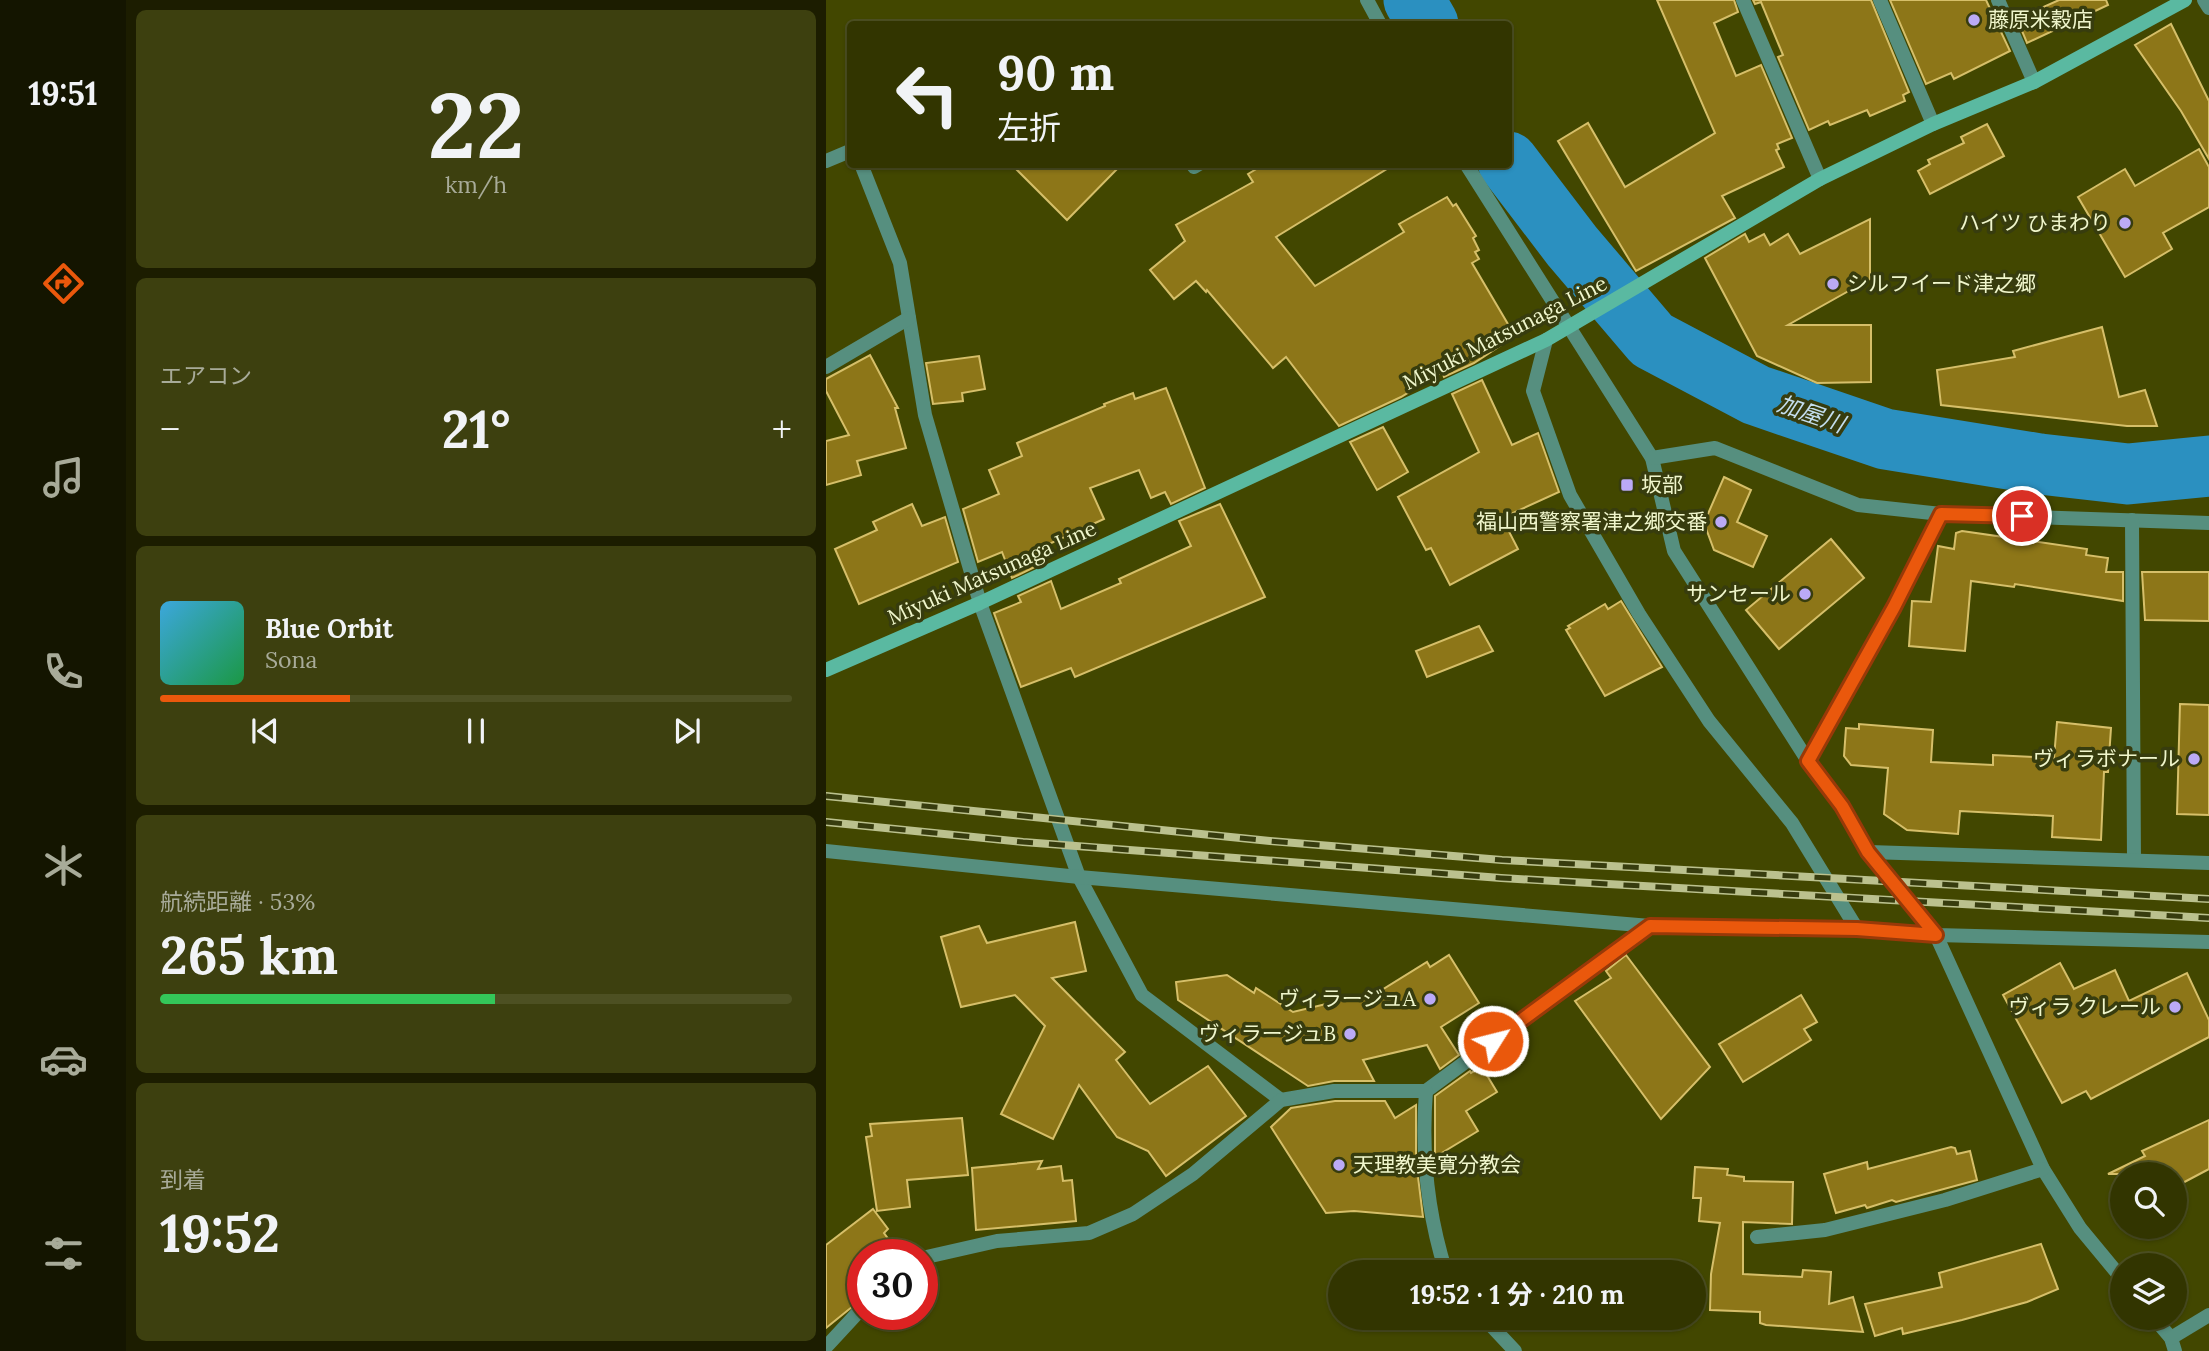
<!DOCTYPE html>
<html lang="ja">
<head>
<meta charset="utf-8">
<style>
  body { margin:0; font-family:Lora,"Noto Sans JP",serif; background:#3d400f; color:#f1f3f6; height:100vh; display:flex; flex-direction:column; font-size:26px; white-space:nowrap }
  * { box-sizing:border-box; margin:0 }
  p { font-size:23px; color:#a8ab99 }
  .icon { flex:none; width:38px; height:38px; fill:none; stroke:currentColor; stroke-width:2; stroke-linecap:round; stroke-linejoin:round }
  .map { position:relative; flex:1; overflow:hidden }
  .drawer { display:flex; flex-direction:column; gap:10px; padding:10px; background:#1c1d00; width:700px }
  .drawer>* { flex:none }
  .top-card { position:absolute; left:21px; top:21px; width:665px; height:147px; border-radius:7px; box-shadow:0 2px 5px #0004,0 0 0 2px #4d5022; background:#323500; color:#f1f3f6; overflow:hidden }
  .tools { position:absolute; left:1284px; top:1162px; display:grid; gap:14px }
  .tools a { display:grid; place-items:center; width:77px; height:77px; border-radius:50%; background:#323500; box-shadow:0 2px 5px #0004,0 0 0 2px #4d5022; font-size:35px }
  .speed { position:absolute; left:21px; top:1239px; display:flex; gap:14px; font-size:35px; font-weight:700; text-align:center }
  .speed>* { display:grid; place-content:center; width:91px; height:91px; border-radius:50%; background:#323500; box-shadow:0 2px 5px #0004,0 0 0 2px #4d5022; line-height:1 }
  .speed .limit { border:10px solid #d22; background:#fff; color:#111 }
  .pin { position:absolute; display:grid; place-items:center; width:60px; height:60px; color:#fff; margin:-30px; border:4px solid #fff; border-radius:50%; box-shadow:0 2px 7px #0007 }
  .me { position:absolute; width:77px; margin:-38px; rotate:54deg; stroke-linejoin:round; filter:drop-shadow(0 0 5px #0008) }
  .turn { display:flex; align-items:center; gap:24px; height:147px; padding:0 35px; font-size:32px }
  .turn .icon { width:91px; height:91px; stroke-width:2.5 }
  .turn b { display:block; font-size:49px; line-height:60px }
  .big { font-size:52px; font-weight:700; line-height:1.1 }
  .drawer .widget { flex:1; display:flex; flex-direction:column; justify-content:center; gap:10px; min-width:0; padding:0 24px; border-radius:10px; background:#3d400f }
  .drawer .dial { align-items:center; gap:0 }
  .dial b { font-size:91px; line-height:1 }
  .song { display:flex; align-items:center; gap:21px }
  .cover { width:84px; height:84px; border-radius:10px; background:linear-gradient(135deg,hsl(200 70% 55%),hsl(140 70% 35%)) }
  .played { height:7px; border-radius:4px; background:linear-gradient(90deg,#ea580c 30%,#4d5022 30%) }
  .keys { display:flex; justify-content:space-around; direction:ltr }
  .heat { display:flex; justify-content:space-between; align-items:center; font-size:38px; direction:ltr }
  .charge { height:10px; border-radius:5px; background:linear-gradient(90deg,#34c759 53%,#4d5022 0) }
  .trip { position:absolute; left:502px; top:1260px; width:378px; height:70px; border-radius:35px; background:#323500; box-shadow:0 2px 5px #0004,0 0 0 2px #4d5022; font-weight:700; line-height:70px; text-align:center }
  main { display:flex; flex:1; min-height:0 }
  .menu { display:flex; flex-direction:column; width:126px; justify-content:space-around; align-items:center; background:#141500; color:#a8ab99 }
  .menu .icon { width:49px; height:49px }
  .menu .current { color:#ea580c }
  .menu b { font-size:32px; color:#f1f3f6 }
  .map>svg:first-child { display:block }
</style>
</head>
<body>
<main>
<nav class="menu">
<b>19:51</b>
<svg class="icon current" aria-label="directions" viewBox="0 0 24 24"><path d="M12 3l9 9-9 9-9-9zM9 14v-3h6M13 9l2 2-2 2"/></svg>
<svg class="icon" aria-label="music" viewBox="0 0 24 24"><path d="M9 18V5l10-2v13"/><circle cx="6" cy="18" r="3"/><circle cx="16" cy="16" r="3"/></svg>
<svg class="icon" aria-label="phone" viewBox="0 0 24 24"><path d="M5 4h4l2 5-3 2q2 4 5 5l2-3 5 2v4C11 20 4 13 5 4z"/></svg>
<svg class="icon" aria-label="climate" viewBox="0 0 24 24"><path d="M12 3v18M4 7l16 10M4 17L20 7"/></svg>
<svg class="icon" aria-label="car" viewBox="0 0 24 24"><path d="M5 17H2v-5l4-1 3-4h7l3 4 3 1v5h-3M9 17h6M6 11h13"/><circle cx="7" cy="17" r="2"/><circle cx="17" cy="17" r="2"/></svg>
<svg class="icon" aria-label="filters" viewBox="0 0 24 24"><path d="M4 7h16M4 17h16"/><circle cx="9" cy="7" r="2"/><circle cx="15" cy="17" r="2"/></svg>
</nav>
<section class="drawer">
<div class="widget dial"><b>22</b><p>km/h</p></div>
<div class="widget"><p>エアコン</p>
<div class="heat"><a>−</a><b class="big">21°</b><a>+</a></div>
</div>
<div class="widget">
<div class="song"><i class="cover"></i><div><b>Blue Orbit</b><p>Sona</p></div></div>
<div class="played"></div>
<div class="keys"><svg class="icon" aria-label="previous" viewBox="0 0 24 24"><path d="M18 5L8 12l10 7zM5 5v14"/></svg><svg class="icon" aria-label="pause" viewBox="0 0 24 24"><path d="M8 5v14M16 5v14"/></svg><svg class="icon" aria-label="next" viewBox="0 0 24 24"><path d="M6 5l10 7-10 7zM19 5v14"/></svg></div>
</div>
<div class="widget"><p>航続距離 · 53%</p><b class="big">265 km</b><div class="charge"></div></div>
<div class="widget"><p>到着</p><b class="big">19:52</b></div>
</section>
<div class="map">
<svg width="1383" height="1351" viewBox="0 0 1383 1351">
  <rect width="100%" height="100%" fill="#424700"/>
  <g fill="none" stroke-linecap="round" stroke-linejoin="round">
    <!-- river -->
    <g stroke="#2b90c0" stroke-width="61">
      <polyline points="588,0 602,24"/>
      <polyline points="682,162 746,246 826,340 930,395 1059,439 1214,464 1302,474 1383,466"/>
    </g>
  </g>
  <!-- building -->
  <g fill="#8d7618" stroke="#d6bf69" stroke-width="2">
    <polygon points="831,0 908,0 912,12 888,23 910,76 935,65 966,138 951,144 953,149 950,150 958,167 896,196 909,218 810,271 732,141 762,123 799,187 889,133"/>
    <polygon points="927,0 1045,0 1083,92 1077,95 1079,101 1044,116 1041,110 1004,125 1002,121 983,130 952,57 957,55 935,2 929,4"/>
    <polygon points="1064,0 1160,0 1184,51 1128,79 1125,73 1100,84"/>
    <polygon points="1233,0 1280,0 1282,5 1201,43 1191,19"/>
    <polygon points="1345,24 1383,101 1383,159 1355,111 1309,45"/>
    <polygon points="1161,124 1178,156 1104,194 1092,171 1104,164 1102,160 1138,143 1135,137"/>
    <polygon points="1373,149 1383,167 1383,207 1337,233 1346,249 1299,277 1252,197 1299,169 1309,186"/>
    <polygon points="185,164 296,164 241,220"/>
    <polygon points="439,164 569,164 450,237 489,286 578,232 573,224 621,197 627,206 630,204 650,236 647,238 653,250 649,252 653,259 646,263 689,336 648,363 618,377 616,372 575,397 513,426 460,357 447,368 381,290 380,292 370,281 348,299 324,270 359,241 350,225 427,182 422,174"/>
    <polygon points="1044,219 1044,279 962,325 1045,325 1045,382 991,383 931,356 879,258 919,234 923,242 938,234 944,245 962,234 974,254"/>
    <polygon points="1276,327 1293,397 1319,390 1331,426 1301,426 1115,405 1111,370 1189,357 1187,351"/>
    <polygon points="44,355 72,408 69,408 80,448 31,461 35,475 0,485 0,441 23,435 0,391 0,379"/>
    <polygon points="153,356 159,389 136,393 137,401 107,404 100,363"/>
    <polygon points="656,380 686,445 712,433 733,492 676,518 692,549 624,585 605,548 600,550 572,497 653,452 626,394"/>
    <polygon points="340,388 379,488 345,504 339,492 325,498 313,470 264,488 278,519 212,549 217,563 186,578 176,552 152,562 137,509 173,494 163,470 196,456 191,443 279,406 278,404 307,393 309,399"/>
    <polygon points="557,427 582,472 551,490 524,442"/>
    <polygon points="898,477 925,490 911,522 941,536 927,567 888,550 878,523"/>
    <polygon points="86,504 96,526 119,517 132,562 33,604 9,549 51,530 47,522"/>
    <polygon points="394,504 439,597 249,677 245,668 195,687 168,613 195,602 192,596 225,581 235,609 295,583 293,579 365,546 353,521"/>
    <polygon points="1136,531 1261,549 1260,555 1282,558 1280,572 1297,572 1297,601 1189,584 1188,587 1145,581 1139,651 1083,646 1086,601 1105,602 1112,546 1128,549 1130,533"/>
    <polygon points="1005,539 1038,578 953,649 920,610"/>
    <polygon points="1316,572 1383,572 1383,621 1319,620"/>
    <polygon points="795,601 836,667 779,696 740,630 744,628 742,626 779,604 782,609"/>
    <polygon points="653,626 667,651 601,677 590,651"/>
    <polygon points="1354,704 1383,705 1383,815 1351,814"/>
    <polygon points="1231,722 1285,728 1282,772 1278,772 1275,840 1226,837 1227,816 1134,811 1132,834 1081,830 1058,814 1062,768 1025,765 1018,756 1020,728 1033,729 1033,724 1107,730 1105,762 1167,765 1167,755 1228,758"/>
    <polygon points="249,922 260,971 226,978 299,1052 290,1060 324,1104 382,1066 420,1116 340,1176 322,1151 291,1137 253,1085 227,1139 175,1114 219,1026 189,995 135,1007 115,937 153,926 161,943"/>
    <polygon points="623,955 653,1003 615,1027 633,1055 614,1069 601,1045 537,1060 548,1081 508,1081 482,1086 352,1000 350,982 401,975 428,993 430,988 467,1012 554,991 601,962 604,967"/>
    <polygon points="800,955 884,1067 835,1119 749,1001 785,978 780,971"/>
    <polygon points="1234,963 1248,989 1289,970 1303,1001 1361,973 1383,1020 1383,1037 1265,1099 1260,1091 1236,1103 1177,995"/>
    <polygon points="975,995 991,1022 978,1029 985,1040 917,1082 893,1044"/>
    <polygon points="656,1067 671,1092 640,1111 652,1131 609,1157 609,1096 644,1071 645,1073"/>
    <polygon points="509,1101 559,1101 569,1118 590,1105 590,1161 597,1217 528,1211 500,1213 445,1127 465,1108"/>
    <polygon points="136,1118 142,1175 81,1180 84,1207 51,1211 40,1137 46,1136 44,1124"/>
    <polygon points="1383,1120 1383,1169 1349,1187 1349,1174 1282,1174 1319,1156 1316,1151"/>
    <polygon points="1125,1147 1129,1148 1131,1154 1144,1151 1151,1180 1070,1202 1066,1200 1041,1208 1039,1205 1010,1213 998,1174 1041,1162 1042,1169"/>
    <polygon points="216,1161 212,1169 235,1166 237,1181 246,1180 250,1221 150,1230 146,1168"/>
    <polygon points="869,1167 902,1169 901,1175 918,1177 918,1181 967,1182 966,1224 917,1222 917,1274 976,1277 977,1270 1005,1272 1003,1304 1027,1297 1037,1332 940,1325 934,1323 934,1312 884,1310 885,1274 894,1223 873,1221 875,1198 867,1198"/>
    <polygon points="47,1209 62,1229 58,1233 74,1255 37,1255 37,1298 0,1328 0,1245"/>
    <polygon points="1215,1244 1232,1289 1201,1302 1136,1320 1077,1334 1076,1328 1049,1336 1039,1304 1116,1287 1113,1273"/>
  </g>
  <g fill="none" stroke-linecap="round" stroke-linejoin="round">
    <!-- lane -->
    <g stroke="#568f7f" stroke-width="14">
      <polyline points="917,0 994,179"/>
      <polyline points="1378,0 1383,8"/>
      <polyline points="720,340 707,391 744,495 813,614 883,721 966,823 1031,929"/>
    </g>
    <!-- street -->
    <g stroke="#568f7f" stroke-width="14">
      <polyline points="541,0 554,24"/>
      <polyline points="1054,0 1107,124"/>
      <polyline points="1172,0 1208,82"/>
      <polyline points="0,161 24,151"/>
      <polyline points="35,164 74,263 99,415 154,603 253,877 316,995 455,1100"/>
      <polyline points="640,164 826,458 848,551 982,761 1016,806 1043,852 1110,935 1217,1169 1254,1228 1297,1280"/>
      <polyline points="368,167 373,164"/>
      <polyline points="0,367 83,318"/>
      <polyline points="826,458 889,448 1032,505 1115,514 1383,523"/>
      <polyline points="1306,520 1308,860"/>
      <polyline points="982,761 1068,607 1115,514"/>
      <polyline points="0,851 253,877 824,926 1031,929 1110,935 1383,942"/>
      <polyline points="1043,852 1383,863"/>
      <polyline points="600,1091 824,926"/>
      <polyline points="931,1237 999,1230 1119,1200 1217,1169"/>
      <path d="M96,1258l75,-17 92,-8 44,-19 60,-40 88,-74 53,-9h92c-5,63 1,121 20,181"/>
      <polyline points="658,1318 689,1351"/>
      <polyline points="1328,1318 1345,1338 1349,1351"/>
      <polyline points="1345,1338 1383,1315"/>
      <polyline points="0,1347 37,1307"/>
    </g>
    <!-- secondary -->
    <polyline stroke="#5ab9a1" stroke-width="14" points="0,670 154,603 720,340 994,179 1107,124 1208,82 1359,0"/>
    <!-- rail casing -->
    <g stroke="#bbc18e" stroke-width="8">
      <g id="rail">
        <polyline points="0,796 444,841 676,860 1383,899"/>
        <polyline points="0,822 197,842 675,878 1383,918"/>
      </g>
    </g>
    <!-- rail -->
    <use href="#rail" stroke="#373c0e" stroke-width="5" stroke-dasharray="16" stroke-linecap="butt"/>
  </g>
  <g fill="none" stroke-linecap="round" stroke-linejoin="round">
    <!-- route casing -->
    <g stroke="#983908" stroke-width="18">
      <polyline id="route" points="667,1041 824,926 1031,929 1110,935 1042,852 1016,806 982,761 1068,607 1115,514 1196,516"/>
    </g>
    <!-- route -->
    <use href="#route" stroke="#ea580c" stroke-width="12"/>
  </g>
  <!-- markers -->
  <g fill="#bbaaf6" stroke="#373c0e" stroke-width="2.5">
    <circle cx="1148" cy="20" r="7"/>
    <circle cx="1299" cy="223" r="7"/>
    <circle cx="1007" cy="284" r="7"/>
    <rect x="794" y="478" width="14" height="14" rx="3.5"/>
    <circle cx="895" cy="522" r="7"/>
    <circle cx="979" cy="594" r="7"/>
    <circle cx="1368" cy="759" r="7"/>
    <circle cx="604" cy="999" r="7"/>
    <circle cx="1349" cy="1007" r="7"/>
    <circle cx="524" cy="1034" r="7"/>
    <circle cx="513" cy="1165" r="7"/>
  </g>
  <g text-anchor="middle" stroke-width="7" stroke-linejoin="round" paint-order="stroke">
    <!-- poi labels -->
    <g font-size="21" fill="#f0f6cc" stroke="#373c0e" text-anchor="end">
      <text x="1162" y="27" text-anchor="start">藤原米穀店</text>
      <text x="1285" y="230">ハイツ ひまわり</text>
      <text x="1021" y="291" text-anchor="start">シルフイード津之郷</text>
      <text x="815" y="492" text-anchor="start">坂部</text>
      <text x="881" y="529">福山西警察署津之郷交番</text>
      <text x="965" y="601">サンセール</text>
      <text x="1354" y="766">ヴィラボナール</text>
      <text x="590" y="1006">ヴィラージュA</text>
      <text x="1335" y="1014">ヴィラ クレール</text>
      <text x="510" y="1041">ヴィラージュB</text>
      <text x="527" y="1172" text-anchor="start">天理教美寛分教会</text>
    </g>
    <!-- street labels -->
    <g font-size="21" fill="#f0f6cc" stroke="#373c0e">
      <text transform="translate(679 333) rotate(-27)" y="7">Miyuki Matsunaga Line</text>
      <text transform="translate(166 573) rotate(-24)" y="7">Miyuki Matsunaga Line</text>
    </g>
    <!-- water labels -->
    <g font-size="23" font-style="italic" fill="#c4deee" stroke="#373c0e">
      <text transform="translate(985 414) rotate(19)" y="8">加屋川</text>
    </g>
  </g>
</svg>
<div class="tools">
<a><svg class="icon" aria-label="search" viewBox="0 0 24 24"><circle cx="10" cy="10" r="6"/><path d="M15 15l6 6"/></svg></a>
<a><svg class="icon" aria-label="layers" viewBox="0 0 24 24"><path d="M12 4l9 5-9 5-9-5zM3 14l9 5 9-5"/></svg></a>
</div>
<div class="speed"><div class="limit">30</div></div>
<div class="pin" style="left:1196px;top:516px;background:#d93025"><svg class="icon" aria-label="arrive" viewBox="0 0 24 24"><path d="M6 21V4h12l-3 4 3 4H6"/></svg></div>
<svg class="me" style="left:667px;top:1041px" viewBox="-20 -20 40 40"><circle r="17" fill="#ea580c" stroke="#fff" stroke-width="3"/><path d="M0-11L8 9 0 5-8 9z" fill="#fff"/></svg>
<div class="trip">19:52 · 1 分 · 210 m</div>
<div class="top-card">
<div class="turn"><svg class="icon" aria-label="left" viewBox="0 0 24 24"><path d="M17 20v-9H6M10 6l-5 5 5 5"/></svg><div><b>90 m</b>左折</div></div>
</div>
</div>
</main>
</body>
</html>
